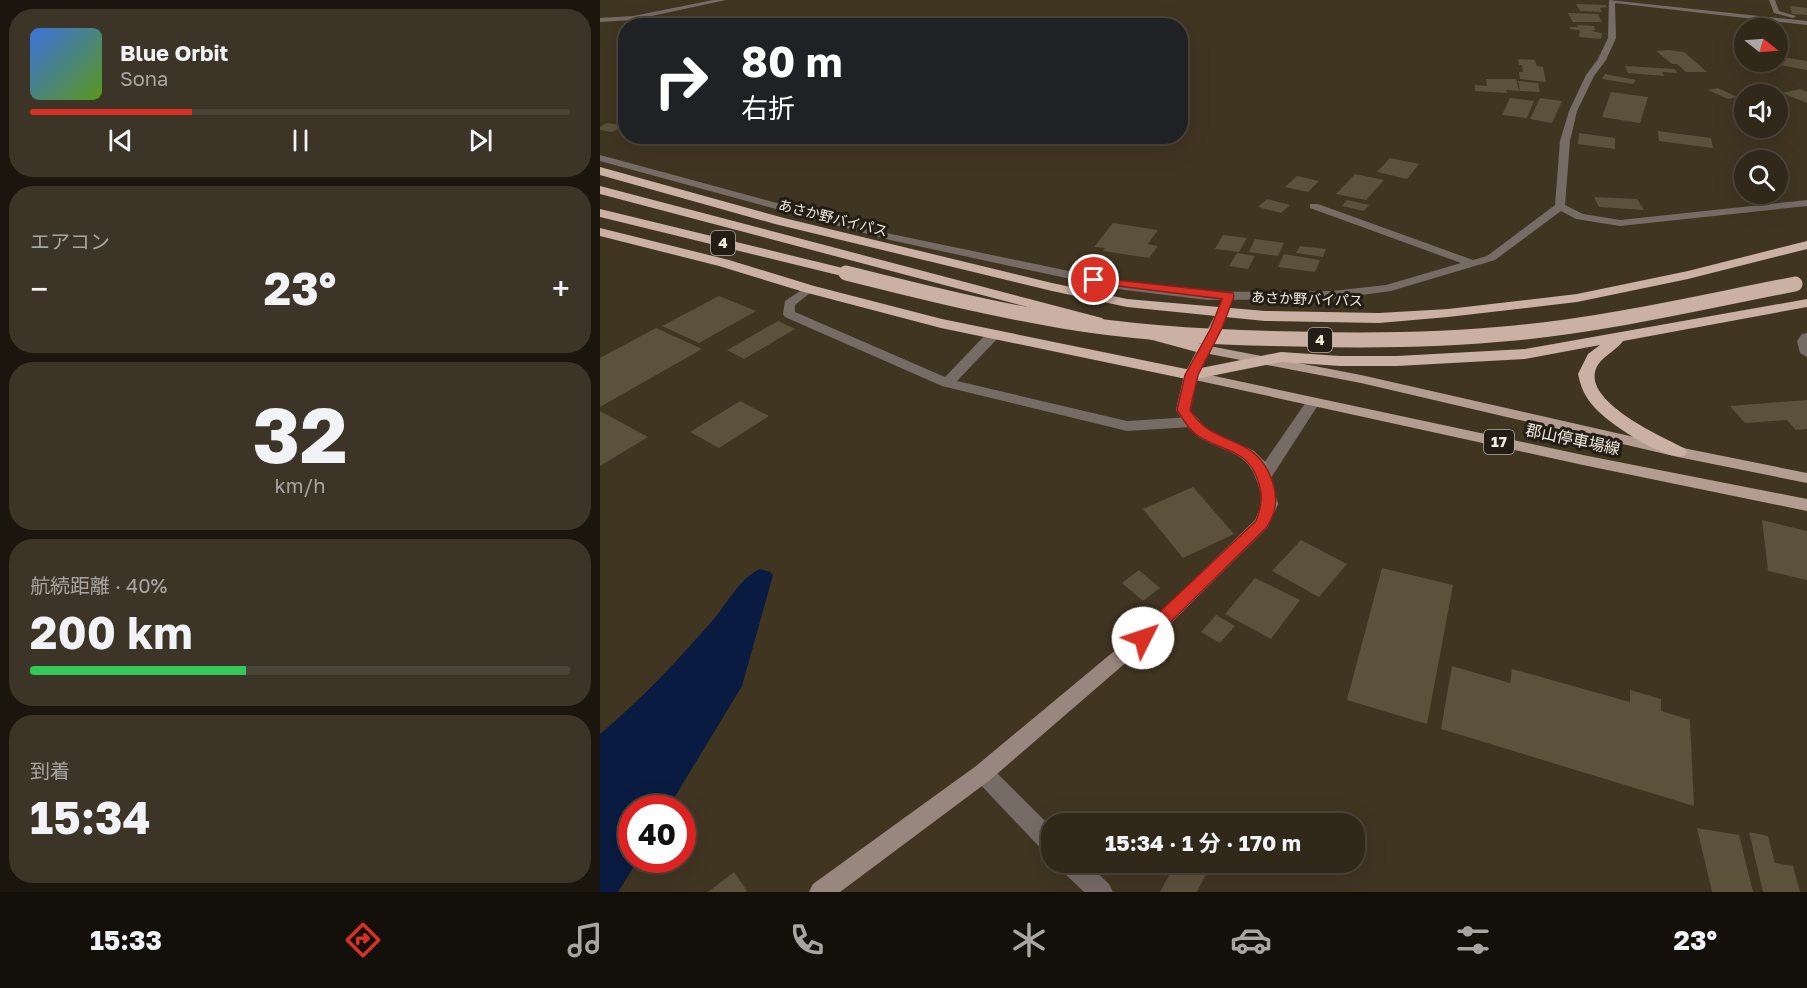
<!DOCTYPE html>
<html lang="ja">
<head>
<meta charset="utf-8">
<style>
  body { margin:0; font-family:"Golos Text","Noto Sans JP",sans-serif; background:#3c3426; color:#f1f3f6; height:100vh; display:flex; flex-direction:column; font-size:22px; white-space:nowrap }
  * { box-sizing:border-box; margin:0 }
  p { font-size:20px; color:#a8a6a2 }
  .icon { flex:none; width:33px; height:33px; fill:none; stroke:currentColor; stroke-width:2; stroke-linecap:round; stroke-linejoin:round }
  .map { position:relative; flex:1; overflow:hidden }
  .drawer { display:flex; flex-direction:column; gap:9px; padding:9px; background:#1a160e; width:600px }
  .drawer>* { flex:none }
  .top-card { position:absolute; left:18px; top:18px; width:570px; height:126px; border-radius:24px; box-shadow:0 6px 24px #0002,0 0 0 2px #4b4438; background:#202124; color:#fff; overflow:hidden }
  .needle { width:39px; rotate:107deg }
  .tools { position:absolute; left:1134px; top:18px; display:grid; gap:12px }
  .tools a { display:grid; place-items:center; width:54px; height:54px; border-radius:50%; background:#302819; box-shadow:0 6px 24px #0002,0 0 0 2px #4b4438; font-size:30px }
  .speed { position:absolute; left:18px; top:795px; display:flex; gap:12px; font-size:30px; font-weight:700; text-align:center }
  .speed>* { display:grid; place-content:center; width:78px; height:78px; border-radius:50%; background:#302819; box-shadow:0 6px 24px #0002,0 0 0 2px #4b4438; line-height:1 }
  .speed .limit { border:9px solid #d22; background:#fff; color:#111 }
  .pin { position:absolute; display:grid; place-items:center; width:51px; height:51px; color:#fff; margin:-26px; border:3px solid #fff; border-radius:50%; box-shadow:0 2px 6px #0007 }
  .me { position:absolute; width:66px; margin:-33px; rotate:49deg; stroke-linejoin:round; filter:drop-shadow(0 0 4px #0008) }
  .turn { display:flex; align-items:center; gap:21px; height:126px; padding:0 24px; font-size:27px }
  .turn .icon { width:78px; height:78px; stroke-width:2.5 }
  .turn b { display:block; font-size:42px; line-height:51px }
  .big { font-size:45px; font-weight:700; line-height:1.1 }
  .drawer .card { flex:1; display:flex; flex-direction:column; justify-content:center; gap:9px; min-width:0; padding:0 21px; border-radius:24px; background:#3c3426 }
  .drawer .dial { align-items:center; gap:0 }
  .dial b { font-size:78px; line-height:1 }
  .song { display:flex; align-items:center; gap:18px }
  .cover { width:72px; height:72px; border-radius:9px; background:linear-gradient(135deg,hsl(220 70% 55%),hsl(90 70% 35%)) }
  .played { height:6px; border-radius:3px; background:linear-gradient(90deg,#d93025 30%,#4b4438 30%) }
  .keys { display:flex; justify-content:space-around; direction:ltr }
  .heat { display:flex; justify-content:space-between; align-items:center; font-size:33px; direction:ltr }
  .charge { height:9px; border-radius:4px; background:linear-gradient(90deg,#34c759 40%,#4b4438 0) }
  .trip { position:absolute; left:441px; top:813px; width:324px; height:60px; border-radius:24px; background:#302819; box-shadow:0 6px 24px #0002,0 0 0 2px #4b4438; font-weight:700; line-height:60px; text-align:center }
  .menu { display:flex; height:96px; justify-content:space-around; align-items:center; background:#13100a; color:#a8a6a2 }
  .menu .icon { width:42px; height:42px }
  .menu .active { color:#d93025 }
  .menu b { font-size:27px; color:#f1f3f6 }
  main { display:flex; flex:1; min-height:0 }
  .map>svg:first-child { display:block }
</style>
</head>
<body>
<main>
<section class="drawer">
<div class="card">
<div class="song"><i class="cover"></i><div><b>Blue Orbit</b><p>Sona</p></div></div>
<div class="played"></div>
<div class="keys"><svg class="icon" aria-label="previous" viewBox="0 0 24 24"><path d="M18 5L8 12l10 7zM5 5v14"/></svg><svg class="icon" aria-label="pause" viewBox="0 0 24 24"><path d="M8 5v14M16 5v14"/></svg><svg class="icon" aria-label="next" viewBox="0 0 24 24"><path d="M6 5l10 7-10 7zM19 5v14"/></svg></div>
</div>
<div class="card"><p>エアコン</p>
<div class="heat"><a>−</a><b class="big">23°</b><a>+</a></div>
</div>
<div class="card dial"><b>32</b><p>km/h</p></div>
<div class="card"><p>航続距離 · 40%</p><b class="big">200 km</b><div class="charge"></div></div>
<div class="card"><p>到着</p><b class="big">15:34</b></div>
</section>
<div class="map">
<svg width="1207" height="892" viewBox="0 0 1207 892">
  <rect width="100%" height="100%" fill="#403521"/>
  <!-- water -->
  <path fill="#0a1b41" d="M160,569l10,3 3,3 -31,111 -74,122h-36v52h6l-20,32h-18v-158c42,-35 78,-74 114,-115 14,-17 26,-41 46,-50z"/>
  <!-- building -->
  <g fill="#5c513b">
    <polygon points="976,4 1006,5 1007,7 1000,8 1002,12 980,11"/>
    <polygon points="1190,6 1207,8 1207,15 1192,14"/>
    <polygon points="968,13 998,14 1002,22 973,22"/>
    <polygon points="977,25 994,26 995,30 991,31 1002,33 1001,39 979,37 980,30 970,29 970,27 978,27"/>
    <polygon points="1068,50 1084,52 1107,72 1086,72 1077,64 1072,64 1056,51"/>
    <polygon points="1183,57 1207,61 1207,70 1179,65"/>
    <polygon points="918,59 935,60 937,66 943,67 946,82 920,79 919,72 923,72 922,65 919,65"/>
    <polygon points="1025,66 1075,69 1077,73 1062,72 1064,76 1028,73"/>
    <polygon points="1005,74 1036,80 1033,84 1002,79"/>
    <polygon points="886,79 916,79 919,91 906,90 907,93 875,91 875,85 887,86"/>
    <polygon points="918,81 938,83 940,92 920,91"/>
    <polygon points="1118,88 1137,97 1128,99 1108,90"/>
    <polygon points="1200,89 1207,92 1207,103 1182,93"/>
    <polygon points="1011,92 1048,97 1040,123 1002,117"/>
    <polygon points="910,98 934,101 927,118 902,115"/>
    <polygon points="940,98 962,101 952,123 930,119"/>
    <polygon points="7,123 25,126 12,132 0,130 0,127"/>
    <polygon points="1058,131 1111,138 1113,148 1059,141"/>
    <polygon points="979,133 1015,138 1015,149 978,144"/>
    <polygon points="790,158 819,164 807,179 777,172"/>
    <polygon points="755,174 784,180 766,200 736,194"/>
    <polygon points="697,176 719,181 708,192 685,187"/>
    <polygon points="994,197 1037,199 1044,210 999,207"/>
    <polygon points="667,199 690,205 681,213 658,207"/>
    <polygon points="747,200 769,205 764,211 742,206"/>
    <polygon points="513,223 558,230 548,244 558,246 549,258 503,251 505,248 494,247"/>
    <polygon points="623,235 647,238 639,252 615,249"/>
    <polygon points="655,239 684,243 678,256 649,252"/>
    <polygon points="700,246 726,249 723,257 696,253"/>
    <polygon points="637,253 655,256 648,269 629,266"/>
    <polygon points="684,254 720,260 715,272 678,267"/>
    <polygon points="119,296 156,311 99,343 62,326"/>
    <polygon points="178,321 195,329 144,359 127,350"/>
    <polygon points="56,328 102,349 0,407 0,358"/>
    <polygon points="1207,400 1207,429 1196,430 1187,420 1145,423 1130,406"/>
    <polygon points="140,401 169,416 119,448 90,432"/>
    <polygon points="0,411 48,437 0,466"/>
    <polygon points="593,487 634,534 583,558 543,509"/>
    <polygon points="1162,520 1207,531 1207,580 1168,571"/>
    <polygon points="701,540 747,564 719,597 672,571"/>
    <polygon points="782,568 853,585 827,724 747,700"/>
    <polygon points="539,570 560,588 543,601 522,583"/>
    <polygon points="655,578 700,600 671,639 625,614"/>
    <polygon points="616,615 635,626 620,643 601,632"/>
    <polygon points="852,666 910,683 912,669 1030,702 1030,690 1061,699 1061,711 1090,720 1094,806 841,729"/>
    <polygon points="1097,828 1139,835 1153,892 1112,892"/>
    <polygon points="1149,832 1168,836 1175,863 1193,866 1200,892 1163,892"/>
    <polygon points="576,862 612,862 597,892 560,892"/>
    <polygon points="134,872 147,891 145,892 108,892"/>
  </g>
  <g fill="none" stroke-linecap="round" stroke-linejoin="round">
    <!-- street -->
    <g fill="#766b65" fill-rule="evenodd">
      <polygon points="113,0 126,0 33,20 0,22 0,18 33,16"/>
      <polygon points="1009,0 1207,21 1207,25 1015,3 1016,38 1006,60 994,76 977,111 970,141 965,205 983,214 1020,220 1207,200 1207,206 1020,226 976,219 961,211 895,260 791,291 732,299 607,300 517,289 290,240 0,161 0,155 291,234 517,281 607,292 732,291 786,285 861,263 710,208 710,204 718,204 873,260 887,256 955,205 960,141 969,111 986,75 998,59 1008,38"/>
      <polygon points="1169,0 1175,0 1179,11 1196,16 1193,18 1174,13"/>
      <polygon points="209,285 215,289 195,305 195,312 345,377 388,332 398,332 399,335 398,338 357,381 527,421 591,417 598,422 591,427 527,431 342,386 185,317 183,314 185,301"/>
      <polygon points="1207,333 1207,357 1200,353 1197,341 1202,334"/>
      <polygon points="713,398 720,402 669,481 657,481 655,477 657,473 708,399"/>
      <polygon points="383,763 390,766 452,828 452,855 444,852 376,780 372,773 376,766"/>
      <polygon points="458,862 486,862 509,884 513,892 484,892 461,870"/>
    </g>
    <!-- secondary -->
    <path fill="#98877e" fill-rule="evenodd" d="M622,309l6,4 -30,62 -8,35 17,19 47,22 12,12 12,41 -10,23 -102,101 -176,152 -150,112h-31l4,-8 163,-118 178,-148 101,-98c6,-13 8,-21 3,-36 -10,-35 -36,-31 -62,-49 -9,-7 -14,-16 -20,-25l8,-35 32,-62z"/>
    <!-- primary -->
    <g fill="#b39d91" fill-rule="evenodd">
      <polygon points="604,345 761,375 1078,447 1207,473 1207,483 1078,457 761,383 599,352 597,349 599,346"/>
      <polygon points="591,371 983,455 1207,499 1207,511 983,465 586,378 584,375"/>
    </g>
    <!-- highway -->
    <g fill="#cbb1a3" fill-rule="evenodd">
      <polygon points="0,167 184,218 452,283 527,299 665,311 779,313 848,309 977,294 1088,271 1207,241 1207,249 1088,279 977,302 848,317 779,323 665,321 527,307 452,291 175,224 0,175"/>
      <polygon points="0,186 502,318 505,321 497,326 492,324 0,194"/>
      <polygon points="0,209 251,270 253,273 246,277 0,217"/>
      <path d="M0,228l129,32 85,26 128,33 249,51 90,-18 59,4h57l128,-7 282,-50v8l-184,34c-9,12 -24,16 -28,31 -7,32 67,65 89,76l3,4 -3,4c-19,5 -76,-33 -89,-48 -10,-11 -14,-20 -17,-34l10,-20 12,-9 -75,14 -128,7h-57l-59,-4 -90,18 -250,-52 -137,-36 -85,-26 -119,-30z"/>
      <polygon points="550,330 610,346 612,349 604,354 545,338 542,335"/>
    </g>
    <!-- highway-bridge -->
    <path stroke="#cbb1a3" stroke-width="15" d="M246,273c72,18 144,36 217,48 77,13 156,17 235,18 72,2 145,1 217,-6 94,-9 187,-31 280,-49"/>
  </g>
  <!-- route -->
  <path fill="#d93025" stroke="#8d1f18" stroke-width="1.5" d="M490,277l143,16 1,3 -12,32 -24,47 -8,35c25,40 66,21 83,73 5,17 3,29 -6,44l-118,116 -6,2 -6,-2 -3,-5 3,-5 119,-112c6,-16 7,-25 2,-40 -10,-33 -37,-29 -61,-46 -9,-6 -14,-16 -20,-25l8,-35 26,-47 11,-29 -128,-16 -5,-3z"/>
  <g text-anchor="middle" stroke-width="6" stroke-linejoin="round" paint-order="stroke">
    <!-- far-street labels -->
    <g font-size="14" fill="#f3ecdf" stroke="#221e15">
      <text transform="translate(233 218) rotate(14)" y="5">あさか野バイパス</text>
      <text transform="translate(707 299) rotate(2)" y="5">あさか野バイパス</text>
    </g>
    <!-- shield labels -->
    <g fill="#221e15" stroke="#b4aea2" stroke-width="1.5">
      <rect x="111" y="231" width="24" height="24" rx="4.5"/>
      <rect x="708" y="328" width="24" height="24" rx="4.5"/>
      <rect x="884" y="430" width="30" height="24" rx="4.5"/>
    </g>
    <g font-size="15" font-weight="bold" fill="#f3ecdf">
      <text x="123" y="248">4</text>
      <text x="720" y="345">4</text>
      <text x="899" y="447">17</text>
    </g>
    <!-- street labels -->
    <g font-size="16" fill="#f3ecdf" stroke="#221e15">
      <text transform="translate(973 439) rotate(12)" y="6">郡山停車場線</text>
    </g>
  </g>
</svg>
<div class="tools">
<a><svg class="needle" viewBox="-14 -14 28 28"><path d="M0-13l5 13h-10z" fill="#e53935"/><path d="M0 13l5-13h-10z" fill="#a8a6a2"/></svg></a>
<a><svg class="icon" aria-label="sound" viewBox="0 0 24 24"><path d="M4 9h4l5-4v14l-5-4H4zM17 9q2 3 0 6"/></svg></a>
<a><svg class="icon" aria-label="search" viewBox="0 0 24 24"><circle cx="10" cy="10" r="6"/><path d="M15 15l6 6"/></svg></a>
</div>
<div class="speed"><div class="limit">40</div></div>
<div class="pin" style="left:494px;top:280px;background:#d93025"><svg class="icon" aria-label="arrive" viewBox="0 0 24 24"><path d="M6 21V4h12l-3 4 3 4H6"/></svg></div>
<svg class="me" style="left:543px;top:638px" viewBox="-20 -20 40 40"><circle r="19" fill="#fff"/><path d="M0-13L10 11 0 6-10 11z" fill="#d93025"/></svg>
<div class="trip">15:34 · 1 分 · 170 m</div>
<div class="top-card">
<div class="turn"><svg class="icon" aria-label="right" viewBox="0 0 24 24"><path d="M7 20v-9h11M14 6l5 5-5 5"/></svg><div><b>80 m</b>右折</div></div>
</div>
</div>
</main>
<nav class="menu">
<b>15:33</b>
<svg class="icon active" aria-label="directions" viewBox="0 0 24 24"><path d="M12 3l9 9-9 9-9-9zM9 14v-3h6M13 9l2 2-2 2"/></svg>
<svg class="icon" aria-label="music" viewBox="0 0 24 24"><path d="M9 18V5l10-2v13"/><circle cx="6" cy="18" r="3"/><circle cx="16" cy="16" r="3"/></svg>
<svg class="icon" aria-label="phone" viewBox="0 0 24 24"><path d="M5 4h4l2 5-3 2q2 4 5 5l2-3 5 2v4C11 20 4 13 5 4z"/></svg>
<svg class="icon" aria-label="climate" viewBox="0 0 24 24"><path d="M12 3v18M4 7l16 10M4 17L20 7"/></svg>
<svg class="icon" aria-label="car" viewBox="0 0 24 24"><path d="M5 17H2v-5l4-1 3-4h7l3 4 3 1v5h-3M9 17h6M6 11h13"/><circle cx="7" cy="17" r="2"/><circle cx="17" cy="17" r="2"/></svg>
<svg class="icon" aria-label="filters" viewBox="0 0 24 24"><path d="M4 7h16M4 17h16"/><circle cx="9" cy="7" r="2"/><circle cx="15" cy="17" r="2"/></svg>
<b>23°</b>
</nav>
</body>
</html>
